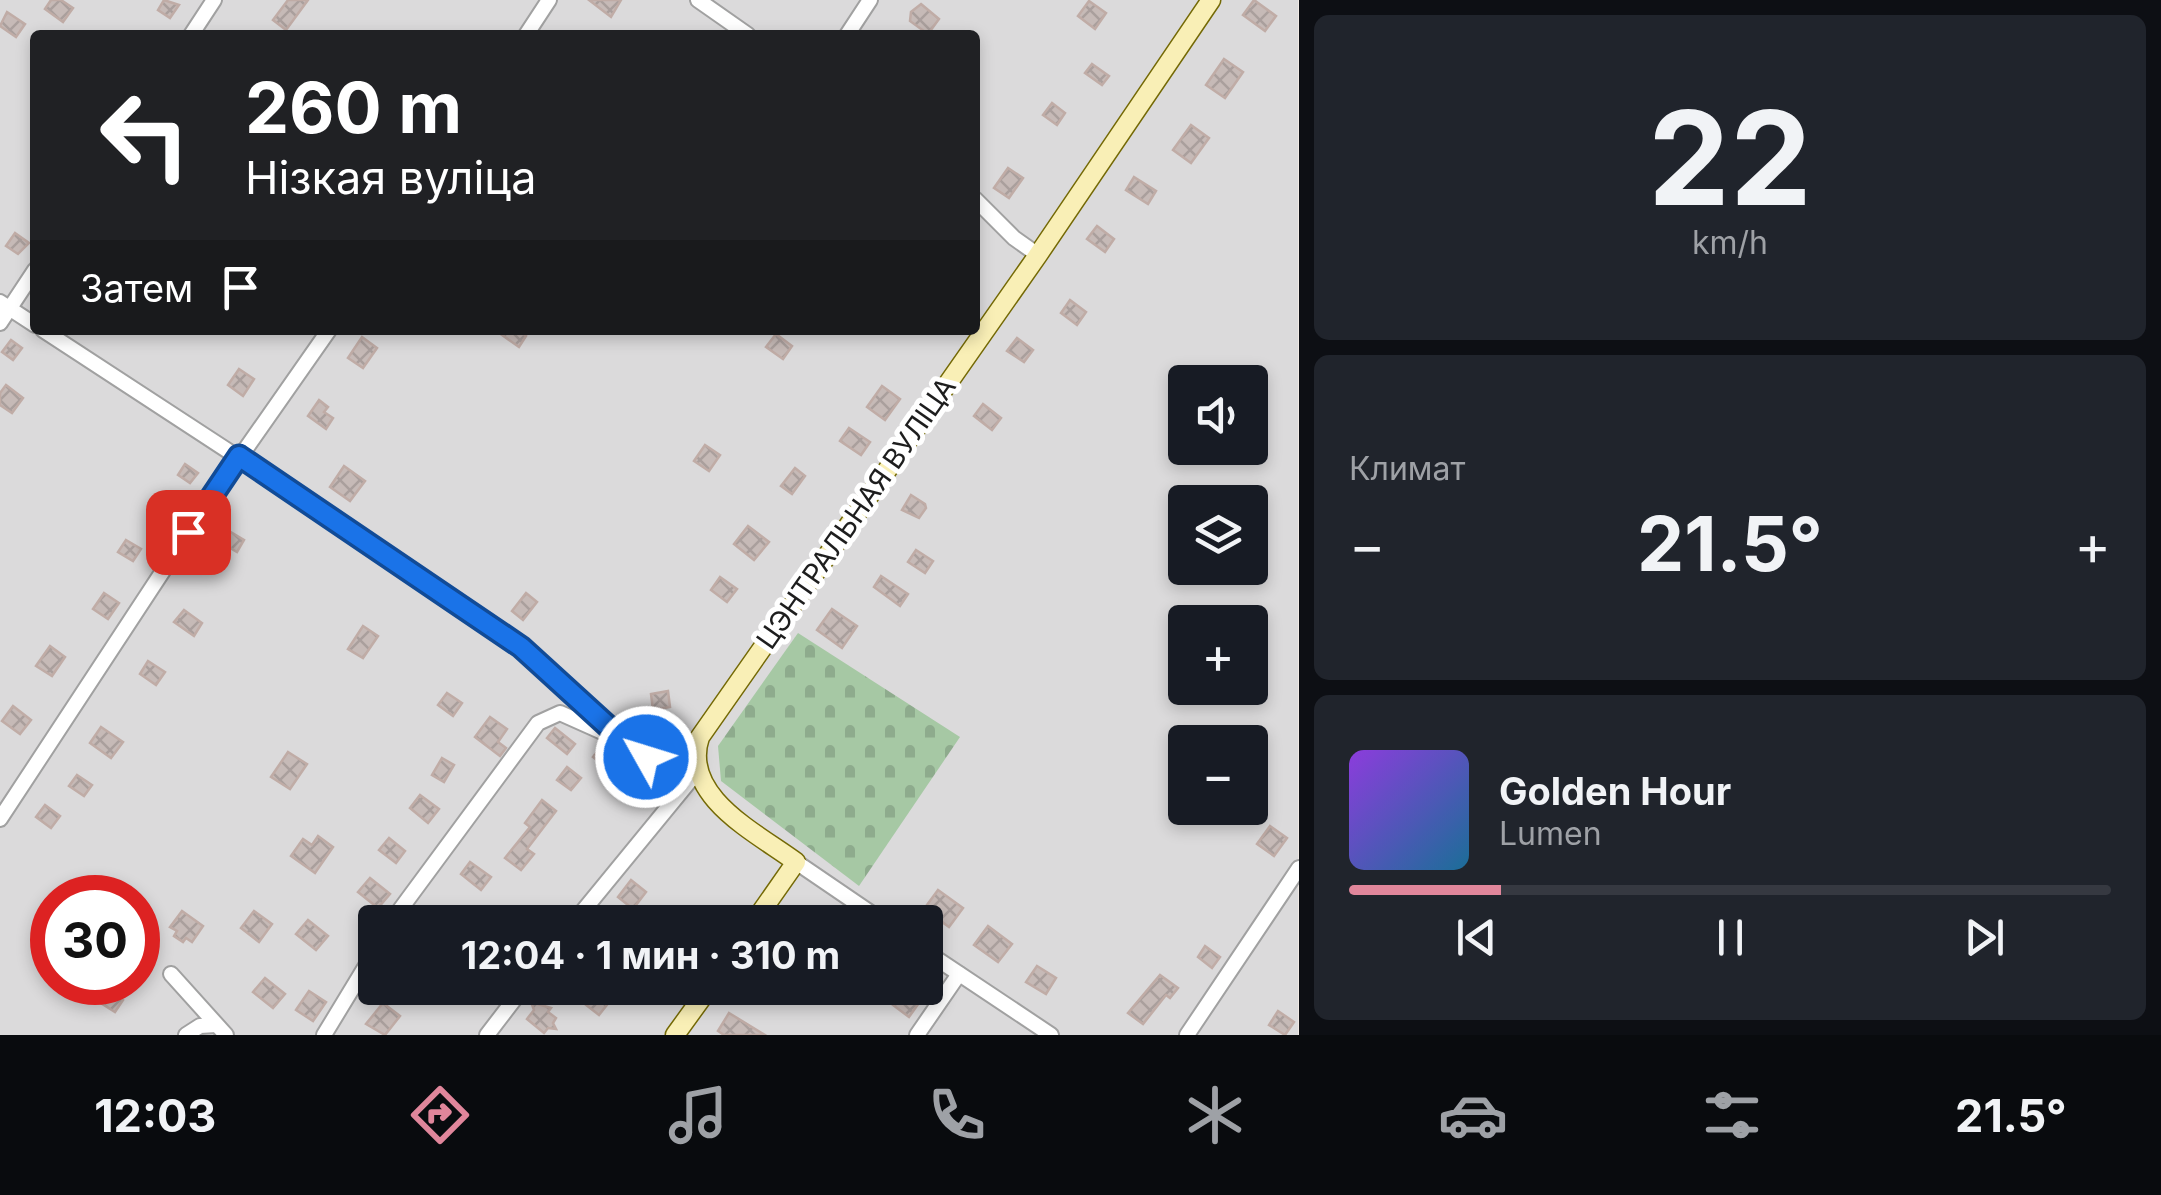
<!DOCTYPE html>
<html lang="ru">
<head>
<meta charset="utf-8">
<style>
  body { margin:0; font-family:Inter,sans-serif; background:#20242c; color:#f1f3f6; height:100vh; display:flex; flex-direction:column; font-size:38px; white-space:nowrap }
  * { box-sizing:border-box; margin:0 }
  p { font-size:32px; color:#9ea1a6 }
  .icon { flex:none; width:55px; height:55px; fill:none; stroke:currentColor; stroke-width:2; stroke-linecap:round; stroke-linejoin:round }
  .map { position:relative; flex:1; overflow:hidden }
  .side { display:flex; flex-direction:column; gap:15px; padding:15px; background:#0d0f14; width:862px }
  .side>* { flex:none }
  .banner { position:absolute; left:30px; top:30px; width:950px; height:305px; border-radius:10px; box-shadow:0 5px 15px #0003; background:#202124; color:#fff; overflow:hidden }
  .fabs { position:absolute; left:1168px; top:365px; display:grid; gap:20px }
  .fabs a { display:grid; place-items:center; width:100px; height:100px; border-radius:10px; background:#171b24; box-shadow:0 5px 15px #0003; font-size:50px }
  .speed { position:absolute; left:30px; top:875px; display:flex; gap:20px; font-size:50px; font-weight:700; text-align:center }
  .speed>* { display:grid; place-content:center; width:130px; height:130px; border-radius:50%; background:#171b24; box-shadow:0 5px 15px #0003; line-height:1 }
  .speed .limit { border:15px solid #d22; background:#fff; color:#111 }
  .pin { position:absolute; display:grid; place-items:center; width:85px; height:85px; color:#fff; margin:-42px; border-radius:20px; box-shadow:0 5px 15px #0006 }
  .me { position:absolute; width:110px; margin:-55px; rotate:309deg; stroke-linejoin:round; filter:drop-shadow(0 0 8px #0008) }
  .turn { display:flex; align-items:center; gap:35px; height:210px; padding:0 50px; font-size:45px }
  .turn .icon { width:130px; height:130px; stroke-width:2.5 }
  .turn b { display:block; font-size:70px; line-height:85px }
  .then { display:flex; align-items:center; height:95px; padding:0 50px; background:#0003; gap:20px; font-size:38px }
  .big { font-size:75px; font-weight:700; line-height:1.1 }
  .side .card { flex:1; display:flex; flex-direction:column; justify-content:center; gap:15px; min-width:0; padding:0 35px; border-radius:15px; background:#20242c }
  .side .dial { align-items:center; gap:0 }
  .dial b { font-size:130px; line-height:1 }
  .song { display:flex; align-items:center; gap:30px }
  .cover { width:120px; height:120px; border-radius:15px; background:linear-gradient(135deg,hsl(270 70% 55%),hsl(200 70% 35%)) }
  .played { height:10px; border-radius:5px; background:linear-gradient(90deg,#e0869b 20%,#363941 20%) }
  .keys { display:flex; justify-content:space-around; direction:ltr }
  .heat { display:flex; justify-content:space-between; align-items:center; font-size:55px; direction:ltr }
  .trip { position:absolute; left:358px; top:905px; width:585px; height:100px; border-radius:10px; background:#171b24; box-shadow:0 5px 15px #0003; font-weight:700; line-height:100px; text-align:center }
  .menu { display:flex; height:160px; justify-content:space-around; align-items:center; background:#090b0e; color:#9ea1a6 }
  .menu .icon { width:70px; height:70px }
  .menu .current { color:#e0869b }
  .menu b { font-size:45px; color:#f1f3f6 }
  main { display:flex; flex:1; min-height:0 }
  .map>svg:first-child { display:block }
</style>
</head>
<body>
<main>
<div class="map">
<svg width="1299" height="1035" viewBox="0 0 1299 1035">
  <defs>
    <pattern id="cemetery-stones" width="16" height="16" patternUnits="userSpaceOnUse" patternTransform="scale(2.5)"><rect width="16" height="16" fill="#a6c8a4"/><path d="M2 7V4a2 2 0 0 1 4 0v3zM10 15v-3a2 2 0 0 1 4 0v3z" fill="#8eab8d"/></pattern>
    <pattern id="building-cross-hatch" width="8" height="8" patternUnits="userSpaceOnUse" patternTransform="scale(2.5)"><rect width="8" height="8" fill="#c6bab7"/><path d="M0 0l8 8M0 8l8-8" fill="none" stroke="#aa9f9d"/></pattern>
  </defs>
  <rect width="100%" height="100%" fill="#efe8e3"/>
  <!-- residential -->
  <path fill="#dbdadb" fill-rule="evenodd" d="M0,0h1298v1035h-1298zM35,35h940v295h-940zM1185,382h65v66h-65zM1185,502h65v66h-65zM1185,622h65v66h-65zM1185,742h65v66h-65zM52,898h86v84h-86zM375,922h550v66h-550z"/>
  <!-- cemetery -->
  <polygon fill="url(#cemetery-stones)" points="798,633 960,737 859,886 721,781 718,746"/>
  <!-- building -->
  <g fill="url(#building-cross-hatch)" stroke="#c0aca6" stroke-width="2.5">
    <polygon points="51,0 61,0 73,8 63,22 45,9"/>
    <polygon points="164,0 179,5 170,18 158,10"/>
    <polygon points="288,0 308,0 286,30 273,20"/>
    <polygon points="589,0 621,0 611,17"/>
    <polygon points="1254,0 1276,16 1265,31 1243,15"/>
    <polygon points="1089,1 1106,13 1095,29 1078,16"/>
    <polygon points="921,4 939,19 928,34 910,21 911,12"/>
    <polygon points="7,12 25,24 16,37 0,26"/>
    <polygon points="1224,59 1243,72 1225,98 1206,85"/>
    <polygon points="1092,64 1109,76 1102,85 1085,73"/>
    <polygon points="1052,103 1065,113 1057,125 1043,115"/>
    <polygon points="1191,125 1209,138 1191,163 1173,150"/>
    <polygon points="1008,168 1023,178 1009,198 994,188"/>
    <polygon points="1134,177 1156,191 1148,204 1126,190"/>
    <polygon points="1097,226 1114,239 1105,252 1087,239"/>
    <polygon points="15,233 29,243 18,254 6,246"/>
    <polygon points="1070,300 1086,312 1077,325 1061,313"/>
    <polygon points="495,330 518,330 526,336 519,347"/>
    <polygon points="776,334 792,346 783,359 766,347"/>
    <polygon points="362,337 377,348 363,368 348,358"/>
    <polygon points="1017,338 1033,350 1024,362 1007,351"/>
    <polygon points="11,340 22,348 13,360 2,352"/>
    <polygon points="239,369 254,379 243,396 228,385"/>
    <polygon points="6,385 23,398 12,413 0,405 0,393"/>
    <polygon points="882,386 900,399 885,420 867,407"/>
    <polygon points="319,400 328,407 324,412 333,418 326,429 308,416"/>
    <polygon points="983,404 1001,418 992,430 974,416"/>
    <polygon points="849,428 870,442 861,455 840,441"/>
    <polygon points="705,445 720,455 709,471 694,461"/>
    <polygon points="185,464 198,473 190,483 178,475"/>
    <polygon points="344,466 365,481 350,501 330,487"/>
    <polygon points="795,468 805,476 792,494 781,486"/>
    <polygon points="911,495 925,504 926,508 919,518 902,510"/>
    <polygon points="159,509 174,520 167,530 152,519"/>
    <polygon points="748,526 769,542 754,560 734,544"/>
    <polygon points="229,531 244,540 237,552 222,543"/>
    <polygon points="126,540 141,549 133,561 118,552"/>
    <polygon points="916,550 933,561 925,573 908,562"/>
    <polygon points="881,576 908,594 900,606 874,587"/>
    <polygon points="720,577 737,589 727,602 711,590"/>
    <polygon points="104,593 119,603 108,619 93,609"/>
    <polygon points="526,593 537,602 523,620 512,611"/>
    <polygon points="832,609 857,626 842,648 817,630"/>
    <polygon points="184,610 202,623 194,636 174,622"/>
    <polygon points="363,626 378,636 363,658 348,649"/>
    <polygon points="50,646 65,657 52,676 36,666"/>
    <polygon points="148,661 165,672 156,685 140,674"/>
    <polygon points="668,691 670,707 653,710 651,694"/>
    <polygon points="447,693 462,703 453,716 438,705"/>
    <polygon points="13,706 31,720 20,734 2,721"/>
    <polygon points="490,717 507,729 498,742 506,748 500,756 475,737"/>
    <polygon points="101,727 123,742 111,758 90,743"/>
    <polygon points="555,728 575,744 567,754 547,738"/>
    <polygon points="603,744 622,757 612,771 593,757"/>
    <polygon points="288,752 307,764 290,789 271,777"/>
    <polygon points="442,758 454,765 444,782 432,775"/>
    <polygon points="567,767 581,778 571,790 557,780"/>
    <polygon points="77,775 92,785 84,796 69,786"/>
    <polygon points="420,795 439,809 428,823 410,808"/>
    <polygon points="542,800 556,811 527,849 534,854 521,870 505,858 530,827 525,823"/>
    <polygon points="45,805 60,816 51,828 36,817"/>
    <polygon points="1270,826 1287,838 1274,856 1257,844"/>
    <polygon points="318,836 333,847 315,873 291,856 303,839 312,845"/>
    <polygon points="389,838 405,851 396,863 379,850"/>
    <polygon points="470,862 491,877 481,890 461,874"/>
    <polygon points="370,878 390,894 378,908 358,892"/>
    <polygon points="631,880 646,892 633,909 618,897"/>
    <polygon points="938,890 963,908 949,927 924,909"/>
    <polygon points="182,911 203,926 192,942 186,938 183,942 174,936 177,931 170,927"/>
    <polygon points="254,911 272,924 259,942 241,928"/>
    <polygon points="308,920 328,936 316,950 296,934"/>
    <polygon points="988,926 1012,944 998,962 974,945"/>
    <polygon points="1205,946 1220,957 1212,968 1198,957"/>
    <polygon points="1037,966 1056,978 1046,994 1026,982"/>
    <polygon points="1160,975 1178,988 1170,998 1166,995 1143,1024 1128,1013"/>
    <polygon points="265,978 285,994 273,1008 253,992"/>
    <polygon points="584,988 594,988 610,1001 599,1015 576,997"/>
    <polygon points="905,989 921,1000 909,1017 893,1005"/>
    <polygon points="108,990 123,1000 115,1012 99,1002"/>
    <polygon points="309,991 326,1002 313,1021 296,1010"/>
    <polygon points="531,1002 551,1008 548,1012 556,1018 553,1023 556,1029 548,1028 544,1033 527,1019 534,1010"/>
    <polygon points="383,1003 400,1016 385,1035 366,1024"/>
    <polygon points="1278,1011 1294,1022 1285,1035 1269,1025"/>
    <polygon points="729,1013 765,1035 724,1035 718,1031"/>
  </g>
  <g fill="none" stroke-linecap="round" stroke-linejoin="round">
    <!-- minor casing -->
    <g stroke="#a1a1a1" stroke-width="18">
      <g id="minor">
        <polyline points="698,0 748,35"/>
        <polyline points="191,35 214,0"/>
        <polyline points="526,35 549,0"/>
        <polyline points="847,35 870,0"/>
        <polyline points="975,199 1014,238 1038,255"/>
        <polyline points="0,302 35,325"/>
        <polyline points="0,323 35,270"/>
        <polyline points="43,330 447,594 521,647 637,751 666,766 697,772"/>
        <polyline points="0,819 203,510 329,330"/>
        <polyline points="796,862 884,922"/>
        <polyline points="391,922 538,723 560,713 616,738"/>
        <polyline points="574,922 697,772"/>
        <polyline points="925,951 1051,1035"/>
        <polyline points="171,974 226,1035"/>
        <polyline points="186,1035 200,1026 216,1025"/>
        <polyline points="324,1035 375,951"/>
        <polyline points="487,1035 523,988"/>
        <polyline points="917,1035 959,974"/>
        <polyline points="1187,1035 1299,868"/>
      </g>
    </g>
    <!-- secondary casing -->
    <g stroke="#746905" stroke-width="21">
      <g id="secondary">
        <path d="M754,922l42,-60c-39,-29 -116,-66 -96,-125l338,-482 173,-255"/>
        <polyline points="675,1035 709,988"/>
      </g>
    </g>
    <!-- minor -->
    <use href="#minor" stroke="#fff" stroke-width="14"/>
    <!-- secondary -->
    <use href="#secondary" stroke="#f9efb6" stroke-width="18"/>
  </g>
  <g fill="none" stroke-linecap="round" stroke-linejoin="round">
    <!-- route casing -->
    <g stroke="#114b97" stroke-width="25">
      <polyline id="route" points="188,532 239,456 521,647 623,740 646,757"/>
    </g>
    <!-- route -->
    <use href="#route" stroke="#1a73e8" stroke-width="18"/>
  </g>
  <g text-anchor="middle" stroke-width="10" stroke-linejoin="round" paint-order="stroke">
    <!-- street labels -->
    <g font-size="28" fill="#1d1d1d" stroke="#fff">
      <text transform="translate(856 513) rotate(-55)" y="10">ЦЭНТРАЛЬНАЯ ВУЛІЦА</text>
    </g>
  </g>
</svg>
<div class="fabs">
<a><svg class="icon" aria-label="sound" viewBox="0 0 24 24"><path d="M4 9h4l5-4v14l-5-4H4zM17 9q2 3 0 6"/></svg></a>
<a><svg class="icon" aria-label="layers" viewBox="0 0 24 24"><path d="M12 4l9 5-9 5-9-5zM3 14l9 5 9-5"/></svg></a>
<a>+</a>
<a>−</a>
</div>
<div class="speed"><div class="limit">30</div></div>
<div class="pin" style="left:188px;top:532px;background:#d93025"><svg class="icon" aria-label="arrive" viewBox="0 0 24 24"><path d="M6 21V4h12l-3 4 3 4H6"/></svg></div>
<svg class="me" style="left:646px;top:757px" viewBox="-20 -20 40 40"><circle r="17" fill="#1a73e8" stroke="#fff" stroke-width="3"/><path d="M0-11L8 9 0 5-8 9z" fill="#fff"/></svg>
<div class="trip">12:04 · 1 мин · 310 m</div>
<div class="banner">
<div class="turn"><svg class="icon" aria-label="left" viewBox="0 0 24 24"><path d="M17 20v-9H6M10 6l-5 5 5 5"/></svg><div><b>260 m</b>Нізкая вуліца</div></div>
<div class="then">Затем<svg class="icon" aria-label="arrive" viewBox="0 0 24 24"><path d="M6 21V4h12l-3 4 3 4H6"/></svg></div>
</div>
</div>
<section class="side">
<div class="card dial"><b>22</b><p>km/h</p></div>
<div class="card"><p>Климат</p>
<div class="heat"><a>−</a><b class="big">21.5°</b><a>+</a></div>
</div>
<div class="card">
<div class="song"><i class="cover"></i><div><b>Golden Hour</b><p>Lumen</p></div></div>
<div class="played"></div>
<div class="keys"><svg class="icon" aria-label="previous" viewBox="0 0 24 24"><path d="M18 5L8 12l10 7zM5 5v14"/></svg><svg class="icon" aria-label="pause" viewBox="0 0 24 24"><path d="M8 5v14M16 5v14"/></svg><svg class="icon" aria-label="next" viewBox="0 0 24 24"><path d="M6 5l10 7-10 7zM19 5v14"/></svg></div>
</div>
</section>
</main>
<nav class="menu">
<b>12:03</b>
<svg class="icon current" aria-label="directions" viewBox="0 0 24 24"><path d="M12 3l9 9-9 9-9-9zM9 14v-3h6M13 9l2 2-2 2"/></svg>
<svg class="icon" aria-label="music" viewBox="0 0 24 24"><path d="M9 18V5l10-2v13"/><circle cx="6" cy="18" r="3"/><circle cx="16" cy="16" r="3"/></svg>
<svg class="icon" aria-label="phone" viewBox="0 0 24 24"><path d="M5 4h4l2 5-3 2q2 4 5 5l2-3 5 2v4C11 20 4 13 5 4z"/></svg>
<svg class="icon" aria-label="climate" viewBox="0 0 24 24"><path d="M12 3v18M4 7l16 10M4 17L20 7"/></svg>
<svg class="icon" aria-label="car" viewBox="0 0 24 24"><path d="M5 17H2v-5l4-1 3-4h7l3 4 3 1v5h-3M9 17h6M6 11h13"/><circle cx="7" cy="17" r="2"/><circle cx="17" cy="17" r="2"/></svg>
<svg class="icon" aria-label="filters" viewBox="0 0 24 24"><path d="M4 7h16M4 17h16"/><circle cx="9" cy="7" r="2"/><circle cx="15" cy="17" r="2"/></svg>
<b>21.5°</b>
</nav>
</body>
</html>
